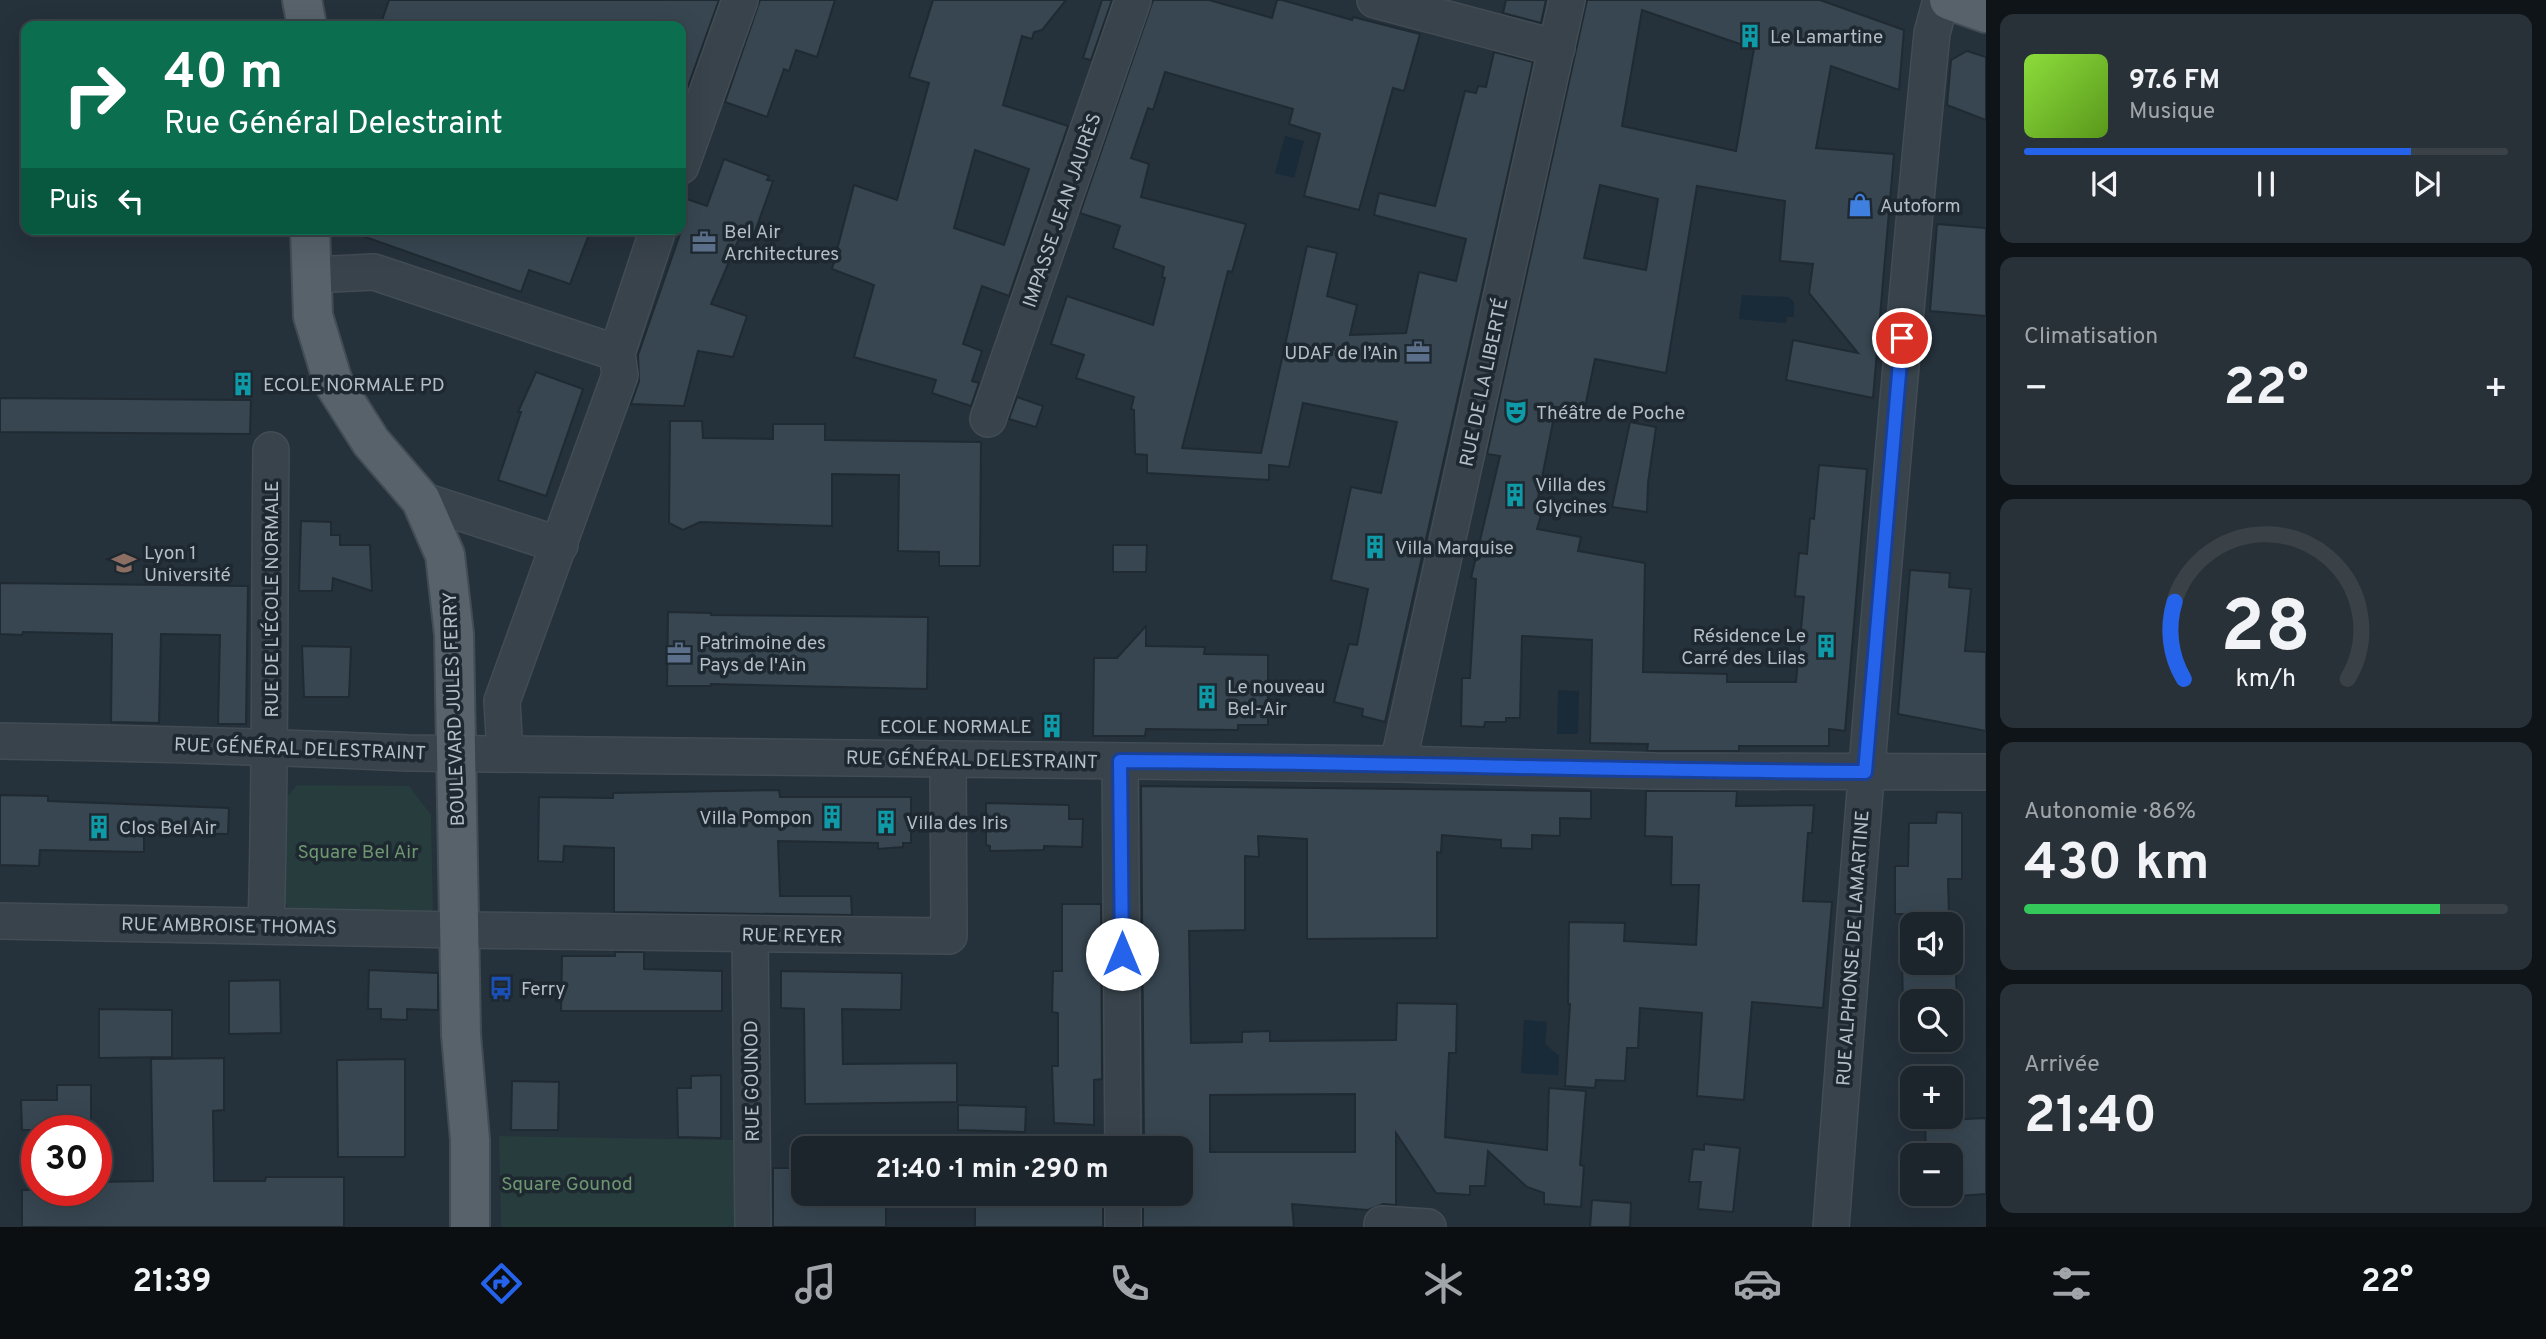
<!DOCTYPE html>
<html lang="fr">
<head>
<meta charset="utf-8">
<style>
  body { margin:0; font-family:Overpass,sans-serif; background:#293138; color:#f1f3f6; height:100vh; display:flex; flex-direction:column; font-size:26px; white-space:nowrap }
  * { box-sizing:border-box; margin:0 }
  p { font-size:23px; color:#a0a5a9 }
  .icon { flex:none; width:38px; height:38px; fill:none; stroke:currentColor; stroke-width:2; stroke-linecap:round; stroke-linejoin:round }
  .map { position:relative; flex:1; overflow:hidden }
  .drawer { display:flex; flex-direction:column; gap:14px; padding:14px; background:#0f1418; width:560px }
  .drawer>* { flex:none }
  .banner { position:absolute; left:21px; top:21px; width:665px; height:214px; border-radius:14px; box-shadow:0 7px 28px #0002,0 0 0 2px #3a4248; background:#0b6e4f; color:#fff; overflow:hidden }
  .buttons { position:absolute; left:1900px; top:912px; display:grid; gap:14px }
  .buttons a { display:grid; place-items:center; width:63px; height:63px; border-radius:14px; background:#1c252c; box-shadow:0 7px 28px #0002,0 0 0 2px #3a4248; font-size:35px }
  .speed { position:absolute; left:21px; top:1115px; display:flex; gap:14px; font-size:35px; font-weight:700; text-align:center }
  .speed>* { display:grid; place-content:center; width:91px; height:91px; border-radius:50%; background:#1c252c; box-shadow:0 7px 28px #0002,0 0 0 2px #3a4248; line-height:1 }
  .speed .limit { border:10px solid #d22; background:#fff; color:#111 }
  .pin { position:absolute; display:grid; place-items:center; width:60px; height:60px; color:#fff; margin:-30px; border:4px solid #fff; border-radius:50%; box-shadow:0 2px 7px #0007 }
  .me { position:absolute; width:77px; margin:-38px; rotate:0deg; stroke-linejoin:round; filter:drop-shadow(0 0 5px #0008) }
  .turn { display:flex; align-items:center; gap:24px; height:147px; padding:0 28px; font-size:32px }
  .turn .icon { width:91px; height:91px; stroke-width:2.5 }
  .turn b { display:block; font-size:49px; line-height:60px }
  .then { display:flex; align-items:center; height:66px; padding:0 28px; background:#0003; gap:14px; font-size:26px }
  .big { font-size:52px; font-weight:700; line-height:1.1 }
  .drawer .tile { flex:1; display:flex; flex-direction:column; justify-content:center; gap:10px; min-width:0; padding:0 24px; border-radius:14px; background:#293138 }
  .drawer .dial { align-items:center; gap:0 }
  .dial svg { height:182px; overflow:visible; fill:none; stroke:#3a4248; stroke-width:7; stroke-linecap:round; text-anchor:middle }
  .dial text { fill:#f1f3f6; stroke:none }
  .song { display:flex; align-items:center; gap:21px }
  .cover { width:84px; height:84px; border-radius:10px; background:linear-gradient(135deg,hsl(90 70% 55%),hsl(90 70% 35%)) }
  .played { height:7px; border-radius:4px; background:linear-gradient(90deg,#2563eb 80%,#3a4248 80%) }
  .keys { display:flex; justify-content:space-around; direction:ltr }
  .heat { display:flex; justify-content:space-between; align-items:center; font-size:38px; direction:ltr }
  .charge { height:10px; border-radius:5px; background:linear-gradient(90deg,#34c759 86%,#3a4248 0) }
  .trip { position:absolute; left:791px; top:1136px; width:402px; height:70px; border-radius:14px; background:#1c252c; box-shadow:0 7px 28px #0002,0 0 0 2px #3a4248; font-weight:700; line-height:70px; text-align:center }
  .tab-bar { display:flex; height:112px; justify-content:space-around; align-items:center; background:#0b0f12; color:#a0a5a9 }
  .tab-bar .icon { width:49px; height:49px }
  .tab-bar .current { color:#2563eb }
  .tab-bar b { font-size:32px; color:#f1f3f6 }
  main { display:flex; flex:1; min-height:0 }
  .map>svg:first-child { display:block }
</style>
</head>
<body>
<main>
<div class="map">
<svg width="1986" height="1227" viewBox="0 0 1986 1227">
  <rect width="100%" height="100%" fill="#25313b"/>
  <!-- green -->
  <g fill="#273c3c">
    <polygon points="297,785 409,786 431,815 433,917 292,915 285,903 283,802"/>
    <polygon points="499,1136 735,1140 736,1227 501,1227"/>
  </g>
  <!-- water -->
  <g fill="#192a38">
    <polygon points="1285,136 1304,141 1294,178 1275,173"/>
    <polygon points="1742,295 1788,297 1794,302 1794,317 1787,317 1786,323 1739,319"/>
    <polygon points="1558,690 1579,691 1578,734 1557,734"/>
    <polygon points="1524,1020 1547,1022 1545,1044 1559,1056 1558,1075 1521,1073"/>
  </g>
  <!-- building -->
  <g fill="#374651" stroke="#202a32" stroke-width="2" fill-rule="evenodd">
    <polygon points="389,0 719,0 687,89 681,87 681,26 380,26"/>
    <polygon points="760,0 835,0 817,57 796,50 789,71 784,69 767,117 725,102"/>
    <path d="M933,0h133l-24,30 -8,2 -2,7 -10,-3 -19,69 65,21 -59,170 -27,-10 -19,58 19,7 -10,30 7,2 -8,23 -39,-13 4,-13 -82,-23 20,-72 -42,-16 22,-84 43,15 32,-117 -20,-6zM975,150l54,19 -25,76 -50,-17z"/>
    <polygon points="1102,0 1112,0 1091,60 1083,58"/>
    <polygon points="1153,0 1209,0 1272,18 1277,0 1282,0 1352,20 1353,17 1420,34 1404,91 1393,88 1359,210 1304,196 1320,134 1289,124 1293,109 1165,72 1153,110 1148,108 1131,158 1149,164 1141,197 1246,224 1232,272 1228,271 1182,448 1261,453 1307,246 1337,253 1327,296 1357,305 1350,335 1406,333 1419,272 1456,281 1466,239 1374,215 1379,193 1435,206 1465,91 1476,93 1478,86 1486,87 1494,52 1533,62 1385,722 1362,716 1363,709 1334,702 1349,644 1357,645 1368,589 1331,580 1351,487 1381,493 1397,422 1303,403 1289,467 1269,465 1269,480 1147,473 1147,455 1135,454 1134,410 1131,409 1134,397 1076,378 1084,355 1051,344 1067,296 1153,325 1165,278 1162,277 1164,267 1113,248 1120,226 1080,213"/>
    <polygon points="1506,0 1546,0 1541,23 1503,13"/>
    <path d="M1587,0h233l84,30 -5,60 -68,-24 -15,82 78,6 -21,244 -87,-18 7,-40 65,13 -49,-60 4,-29 -33,-3 5,-60 -88,-15 -31,187 -71,-14 -11,53 -28,-5 -21,106 6,2 -4,14 44,8 -3,14 67,12 -2,109 84,2v8h69l8,-85 -9,-1 4,-43 8,1 3,-36 4,1 5,-54 48,4 -22,262 -16,-2v17h-90v5h-92l1,-7 -58,-1 2,-103 -70,-4 -2,82h-14v4h-21l-1,5 -23,-1 1,-48h8l6,-99 -5,-1 29,-122 -13,-2zM1642,10l112,39 -18,102 -114,-25zM1600,185l58,14 -12,71 -62,-12z"/>
    <polygon points="1967,51 1986,57 1986,120 1947,105 1951,60"/>
    <polygon points="724,159 769,176 767,180 773,181 752,240 740,236 711,304 747,316 733,357 698,351 684,406 631,404 639,381 638,355 681,231 681,197 707,206"/>
    <polygon points="1937,224 1986,228 1986,316 1930,311"/>
    <polygon points="354,229 591,229 570,284 529,270 521,292 354,233"/>
    <polygon points="536,372 583,389 546,496 498,480 521,412 518,412"/>
    <polygon points="1017,397 1043,406 1036,427 1009,419"/>
    <polygon points="0,398 251,400 250,434 0,432"/>
    <polygon points="670,421 702,421 703,438 773,439 773,424 825,424 825,440 981,442 980,566 939,566 939,552 898,551 899,475 832,474 832,526 700,522 683,530 669,523"/>
    <polygon points="1630,422 1656,427 1648,483 1647,512 1612,507"/>
    <polygon points="301,521 331,522 331,535 340,535 340,545 370,545 372,591 333,578 332,591 299,591"/>
    <polygon points="1113,545 1147,545 1146,572 1113,572"/>
    <polygon points="1910,570 1950,573 1949,587 1971,589 1965,651 1986,652 1986,731 1898,714"/>
    <polygon points="0,583 248,586 246,724 218,724 220,635 161,634 159,723 111,722 112,634 23,632 22,635 0,634"/>
    <polygon points="668,612 711,613 711,615 928,617 927,689 711,684 711,686 667,686"/>
    <polygon points="1146,626 1146,646 1205,647 1204,654 1268,655 1268,725 1238,725 1238,730 1146,729 1145,736 1093,736 1094,658 1117,658"/>
    <polygon points="302,646 351,647 349,697 304,697"/>
    <path d="M1141,786l450,5v28l-31,-1v18l-28,-1v14l-31,-1v-8l-59,-5 -1,18 -4,-1v86l-130,1v-100l-49,-3 1,21 -14,-1v74l-56,1 2,112 51,-1v-10l28,-1v10l126,-1 1,-37 60,1 -1,49h-7l-4,84 102,13 2,-62 37,3 -6,74 4,1 -3,41 -37,-3v-11l-17,-6 -39,-36 -3,35h-15v9l-34,-2 -40,-60v72l-13,-1 -15,6 -76,-6 2,23h-151v-25h38v-54h-37zM1355,1094v58h-145v-57z"/>
    <polygon points="779,790 780,797 911,797 911,843 903,843 903,847 878,849 878,843 778,841 780,896 851,896 852,915 614,912 614,848 564,846 563,862 538,861 539,797 613,798 613,793"/>
    <polygon points="1646,791 1737,791 1736,806 1814,805 1812,833 1808,833 1803,901 1832,902 1823,1008 1752,1002 1744,1100 1697,1096 1702,1013 1640,1008 1638,1048 1627,1048 1625,1081 1596,1080 1595,1088 1565,1086 1570,1004 1568,1004 1569,922 1625,923 1624,941 1696,945 1699,885 1671,885 1672,837 1645,836"/>
    <polygon points="0,795 48,796 48,801 229,808 228,834 144,833 144,852 40,850 39,866 0,865"/>
    <polygon points="986,803 1069,805 1069,819 1083,819 1082,847 1044,846 1044,850 990,851 990,846 986,845"/>
    <polygon points="1937,812 1962,813 1962,879 1948,879 1949,914 1895,914 1895,866 1908,866 1909,823 1936,823"/>
    <polygon points="1062,904 1101,904 1102,1079 1094,1080 1094,1125 1054,1123 1052,1066 1058,1066 1058,1013 1052,1012 1053,971 1062,971"/>
    <polygon points="615,952 644,952 644,969 722,971 722,1011 561,1011 562,956 615,956"/>
    <polygon points="1902,962 1942,962 1942,974 1956,973 1957,1003 1951,1004 1951,1001 1913,1001 1913,1005 1903,1005"/>
    <polygon points="369,970 438,973 438,1010 407,1009 407,1020 381,1019 381,1009 368,1009"/>
    <polygon points="781,971 902,973 901,1010 842,1009 843,1064 957,1063 957,1102 805,1104 804,1009 781,1008"/>
    <polygon points="280,980 281,1033 229,1034 229,981"/>
    <polygon points="99,1009 172,1010 172,1057 99,1058"/>
    <polygon points="224,1058 224,1110 213,1111 214,1181 265,1181 266,1177 344,1177 344,1227 22,1227 22,1190 96,1190 96,1182 153,1181 151,1059"/>
    <polygon points="405,1059 405,1157 338,1157 337,1060"/>
    <polygon points="721,1075 721,1138 678,1137 677,1088 691,1088 691,1076"/>
    <polygon points="512,1081 559,1082 558,1130 511,1130"/>
    <polygon points="57,1085 91,1085 91,1130 22,1130 21,1100 57,1100"/>
    <polygon points="958,1105 1026,1107 1025,1132 958,1130"/>
    <polygon points="1986,1118 1986,1194 1928,1198 1928,1194 1951,1194 1951,1155 1926,1155 1925,1121"/>
    <polygon points="1704,1144 1740,1148 1733,1212 1698,1209 1701,1182 1689,1182 1693,1149 1704,1150"/>
    <polygon points="773,1168 803,1168 803,1194 886,1194 886,1227 773,1227"/>
    <rect x="975" y="1194" width="128" height="33"/>
    <polygon points="1592,1200 1631,1203 1630,1227 1590,1227"/>
  </g>
  <g fill="none" stroke-linecap="round" stroke-linejoin="round">
    <!-- minor casing -->
    <g stroke="#424c54" stroke-width="38">
      <g id="minor">
        <polyline points="1375,0 1557,48"/>
        <polyline points="681,166 740,0"/>
        <polyline points="312,275 374,272 617,353"/>
        <polyline points="988,419 1133,0"/>
        <polyline points="421,500 560,545"/>
        <path d="M0,741c136,2 272,6 408,12l990,11 258,7 330,1"/>
        <polyline points="505,754 502,701 620,375 617,353 658,229"/>
        <polyline points="1120,761 1123,1148"/>
        <polyline points="1398,764 1567,0"/>
        <polyline points="0,921 459,930 949,936 948,759"/>
        <path d="M266,926c5,-158 3,-317 5,-476"/>
        <polyline points="750,934 753,1227"/>
        <polyline points="1123,1194 1123,1227"/>
        <polyline points="1382,1227 1382,1224 1428,1227"/>
        <path d="M1831,1227c30,-398 62,-796 101,-1194l9,-33"/>
      </g>
    </g>
    <!-- major casing -->
    <g stroke="#424c54" stroke-width="42">
      <g id="major">
        <polyline points="302,0 307,26"/>
        <polyline points="1949,0 1986,13"/>
        <polyline points="310,229 313,316 333,382 371,442 421,500 445,555 454,634 461,1035 470,1140 470,1227"/>
      </g>
    </g>
    <!-- minor -->
    <use href="#minor" stroke="#39434b" stroke-width="35"/>
    <!-- major -->
    <use href="#major" stroke="#57626b" stroke-width="38"/>
  </g>
  <g fill="none" stroke-linecap="round" stroke-linejoin="round">
    <!-- route casing -->
    <g stroke="#184099" stroke-width="18">
      <path id="route" d="M1122,954l-2,-193c249,1 497,10 745,11l37,-434"/>
    </g>
    <!-- route -->
    <use href="#route" stroke="#2563eb" stroke-width="12"/>
  </g>
  <!-- icons -->
  <defs>
    <g id="building-bare" transform="scale(1.89)"><path d="M-4-6H4V6H1V3H-1V6H-4ZM-2.5-4.3h1.7v1.8h-1.7ZM.8-4.3h1.7v1.8H.8ZM-2.5-1h1.7V.8h-1.7ZM.8-1h1.7V.8H.8Z" fill="#0f9aa8" stroke="#1e2830" stroke-width="2.5" paint-order="stroke"/></g>
    <g id="shop-bare" transform="scale(1.89)"><path d="M-5-2.5h2.3a2.7 3.5 0 0 1 5.4 0H5L5.5 6h-11ZM-1.5-2.5h3a1.5 2.3 0 0 0-3 0Z" fill="#3f7fe0" stroke="#1e2830" stroke-width="2.5" paint-order="stroke"/></g>
    <g id="office-bare" transform="scale(1.89)"><path d="M-6-3h4V-5.5h4V-3h4V5H-6ZM-1-4.5V-3h2v-1.5ZM-6 0V1H6V0Z" fill="#5c6f8a" stroke="#1e2830" stroke-width="2.5" paint-order="stroke"/></g>
    <g id="theatre-bare" transform="scale(1.89)"><path d="M-5-5.5Q0-4 5-5.5V0Q5 5 0 6Q-5 5-5 0ZM-3.3-2.5H-1v1.5H-3.3ZM1-2.5H3.3v1.5H1ZM-2.8 1Q0 5.5 2.8 1Z" fill="#0f9aa8" stroke="#1e2830" stroke-width="2.5" paint-order="stroke"/></g>
    <g id="university-bare" transform="scale(1.89)"><path d="M0-5L7-2L0 1L-7-2ZM-4 1L0 2.5L4 1V4Q0 6-4 4Z" fill="#8d6e63" stroke="#1e2830" stroke-width="2.5" paint-order="stroke"/></g>
    <g id="bus-bare" transform="scale(1.89)"><path d="M-5-6H5V4H4V6H2V4H-2V6H-4V4H-5ZM-3.5-4V0h7V-4ZM-3.5 1.2v1.5H-2V1.2ZM2 1.2v1.5H3.5V1.2Z" fill="#1a4fb4" stroke="#1e2830" stroke-width="2.5" paint-order="stroke"/></g>
  </defs>
  <g fill-rule="evenodd">
    <use href="#building-bare" x="1750" y="36"/>
    <use href="#shop-bare" x="1860" y="205"/>
    <use href="#office-bare" x="704" y="242"/>
    <use href="#office-bare" x="1418" y="352"/>
    <use href="#building-bare" x="243" y="384"/>
    <use href="#theatre-bare" x="1516" y="412"/>
    <use href="#building-bare" x="1515" y="495"/>
    <use href="#building-bare" x="1375" y="547"/>
    <use href="#university-bare" x="124" y="563"/>
    <use href="#building-bare" x="1826" y="646"/>
    <use href="#office-bare" x="679" y="653"/>
    <use href="#building-bare" x="1207" y="697"/>
    <use href="#building-bare" x="1052" y="726"/>
    <use href="#building-bare" x="832" y="817"/>
    <use href="#building-bare" x="886" y="822"/>
    <use href="#building-bare" x="99" y="827"/>
    <use href="#bus-bare" x="501" y="988"/>
  </g>
  <g text-anchor="middle" stroke-width="7" stroke-linejoin="round" paint-order="stroke">
    <!-- poi labels -->
    <g font-size="19" fill="#b4bec7" stroke="#1e2830" text-anchor="start">
      <text x="1770" y="43">Le Lamartine</text>
      <text x="1880" y="212">Autoform</text>
      <text x="724" y="238">Bel Air<tspan x="724" dy="22">Architectures</tspan></text>
      <text x="1398" y="359" text-anchor="end">UDAF de l’Ain</text>
      <text x="263" y="391">ECOLE NORMALE PD</text>
      <text x="1536" y="419">Théâtre de Poche</text>
      <text x="1535" y="491">Villa des<tspan x="1535" dy="22">Glycines</tspan></text>
      <text x="1395" y="554">Villa Marquise</text>
      <text x="144" y="559">Lyon 1<tspan x="144" dy="22">Université</tspan></text>
      <text x="1806" y="642" text-anchor="end">Résidence Le<tspan x="1806" dy="22">Carré des Lilas</tspan></text>
      <text x="699" y="649">Patrimoine des<tspan x="699" dy="22">Pays de l'Ain</tspan></text>
      <text x="1227" y="693">Le nouveau<tspan x="1227" dy="22">Bel-Air</tspan></text>
      <text x="1032" y="733" text-anchor="end">ECOLE NORMALE</text>
      <text x="812" y="824" text-anchor="end">Villa Pompon</text>
      <text x="906" y="829">Villa des Iris</text>
      <text x="119" y="834">Clos Bel Air</text>
      <text x="521" y="995">Ferry</text>
    </g>
    <!-- street labels -->
    <g font-size="19" fill="#b4bec7" stroke="#1e2830">
      <text transform="translate(1061 210) rotate(-71)" y="7">IMPASSE JEAN JAURÈS</text>
      <text transform="translate(1483 382) rotate(-78)" y="7">RUE DE LA LIBERTÉ</text>
      <text transform="translate(271 599) rotate(-90)" y="7">RUE DE L'ÉCOLE NORMALE</text>
      <text transform="translate(453 709) rotate(-92)" y="7">BOULEVARD JULES FERRY</text>
      <text transform="translate(300 748) rotate(2)" y="7">RUE GÉNÉRAL DELESTRAINT</text>
      <text transform="translate(972 759) rotate(1)" y="7">RUE GÉNÉRAL DELESTRAINT</text>
      <text transform="translate(229 925) rotate(1)" y="7">RUE AMBROISE THOMAS</text>
      <text transform="translate(792 935) rotate(1)" y="7">RUE REYER</text>
      <text transform="translate(1852 948) rotate(-86)" y="7">RUE ALPHONSE DE LAMARTINE</text>
      <text transform="translate(751 1081) rotate(-91)" y="7">RUE GOUNOD</text>
    </g>
    <!-- park labels -->
    <g font-size="19" fill="#6d9671" stroke="#1e2830">
      <text x="358" y="858">Square Bel Air</text>
      <text x="567" y="1190">Square Gounod</text>
    </g>
  </g>
</svg>
<div class="buttons">
<a><svg class="icon" aria-label="sound" viewBox="0 0 24 24"><path d="M4 9h4l5-4v14l-5-4H4zM17 9q2 3 0 6"/></svg></a>
<a><svg class="icon" aria-label="search" viewBox="0 0 24 24"><circle cx="10" cy="10" r="6"/><path d="M15 15l6 6"/></svg></a>
<a>+</a>
<a>−</a>
</div>
<div class="speed"><div class="limit">30</div></div>
<div class="pin" style="left:1902px;top:338px;background:#d93025"><svg class="icon" aria-label="arrive" viewBox="0 0 24 24"><path d="M6 21V4h12l-3 4 3 4H6"/></svg></div>
<svg class="me" style="left:1122px;top:954px" viewBox="-20 -20 40 40"><circle r="19" fill="#fff"/><path d="M0-13L10 11 0 6-10 11z" fill="#2563eb"/></svg>
<div class="trip">21:40 · 1 min · 290 m</div>
<div class="banner">
<div class="turn"><svg class="icon" aria-label="right" viewBox="0 0 24 24"><path d="M7 20v-9h11M14 6l5 5-5 5"/></svg><div><b>40 m</b>Rue Général Delestraint</div></div>
<div class="then">Puis<svg class="icon" aria-label="left" viewBox="0 0 24 24"><path d="M17 20v-9H6M10 6l-5 5 5 5"/></svg></div>
</div>
</div>
<section class="drawer">
<div class="tile">
<div class="song"><i class="cover"></i><div><b>97.6 FM</b><p>Musique</p></div></div>
<div class="played"></div>
<div class="keys"><svg class="icon" aria-label="previous" viewBox="0 0 24 24"><path d="M18 5L8 12l10 7zM5 5v14"/></svg><svg class="icon" aria-label="pause" viewBox="0 0 24 24"><path d="M8 5v14M16 5v14"/></svg><svg class="icon" aria-label="next" viewBox="0 0 24 24"><path d="M6 5l10 7-10 7zM19 5v14"/></svg></div>
</div>
<div class="tile"><p>Climatisation</p>
<div class="heat"><a>−</a><b class="big">22°</b><a>+</a></div>
</div>
<div class="tile dial"><svg viewBox="0 0 100 80">
<path d="M14 69A42 42 0 1 1 86 69"/>
<path d="M14 69A42 42 0 0 1 10 35" stroke="#2563eb"/>
<text x="50" y="56" font-size="32" font-weight="700">28</text>
<text x="50" y="72" font-size="11">km/h</text>
</svg></div>
<div class="tile"><p>Autonomie · 86%</p><b class="big">430 km</b><div class="charge"></div></div>
<div class="tile"><p>Arrivée</p><b class="big">21:40</b></div>
</section>
</main>
<nav class="tab-bar">
<b>21:39</b>
<svg class="icon current" aria-label="directions" viewBox="0 0 24 24"><path d="M12 3l9 9-9 9-9-9zM9 14v-3h6M13 9l2 2-2 2"/></svg>
<svg class="icon" aria-label="music" viewBox="0 0 24 24"><path d="M9 18V5l10-2v13"/><circle cx="6" cy="18" r="3"/><circle cx="16" cy="16" r="3"/></svg>
<svg class="icon" aria-label="phone" viewBox="0 0 24 24"><path d="M5 4h4l2 5-3 2q2 4 5 5l2-3 5 2v4C11 20 4 13 5 4z"/></svg>
<svg class="icon" aria-label="climate" viewBox="0 0 24 24"><path d="M12 3v18M4 7l16 10M4 17L20 7"/></svg>
<svg class="icon" aria-label="car" viewBox="0 0 24 24"><path d="M5 17H2v-5l4-1 3-4h7l3 4 3 1v5h-3M9 17h6M6 11h13"/><circle cx="7" cy="17" r="2"/><circle cx="17" cy="17" r="2"/></svg>
<svg class="icon" aria-label="filters" viewBox="0 0 24 24"><path d="M4 7h16M4 17h16"/><circle cx="9" cy="7" r="2"/><circle cx="15" cy="17" r="2"/></svg>
<b>22°</b>
</nav>
</body>
</html>
